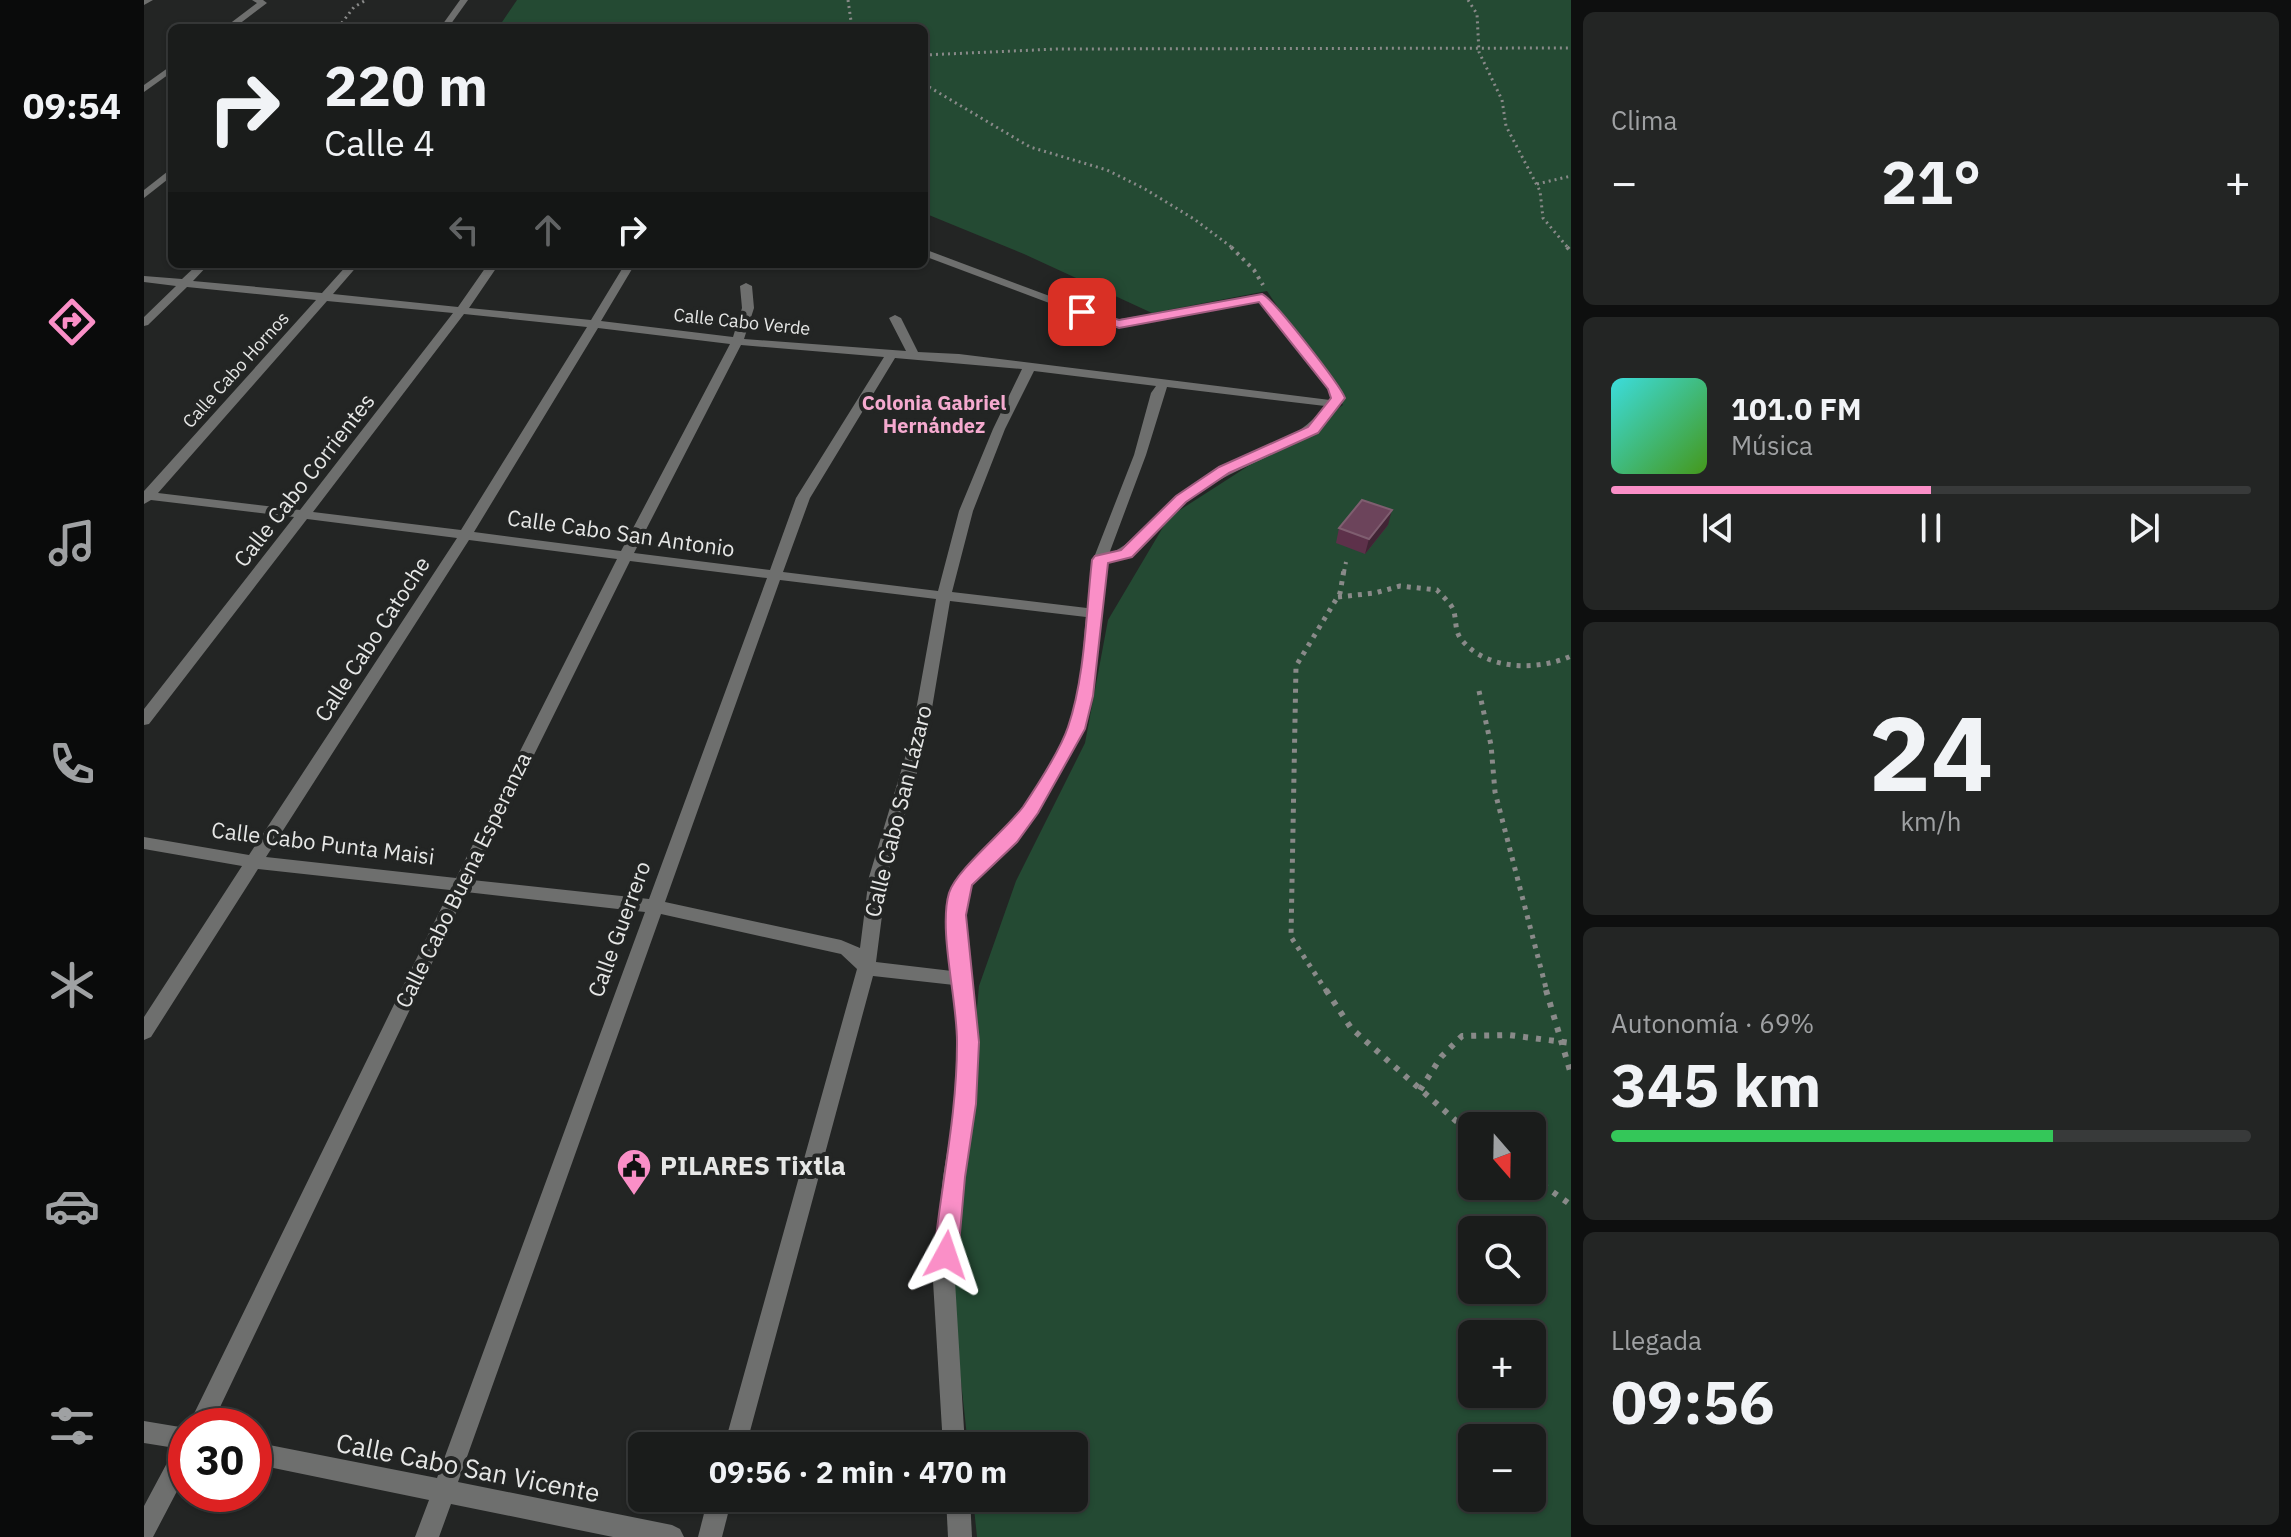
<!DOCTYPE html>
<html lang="es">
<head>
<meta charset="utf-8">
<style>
  body { margin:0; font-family:"IBM Plex Sans",sans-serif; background:#232524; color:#f1f3f6; height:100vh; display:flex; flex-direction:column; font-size:30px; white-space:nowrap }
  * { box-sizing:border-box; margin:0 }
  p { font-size:26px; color:#9fa1a3 }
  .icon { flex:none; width:44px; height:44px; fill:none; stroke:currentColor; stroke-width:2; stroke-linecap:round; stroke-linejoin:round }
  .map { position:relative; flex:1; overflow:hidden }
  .drawer { display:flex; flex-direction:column; gap:12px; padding:12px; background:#0e0f0f; width:720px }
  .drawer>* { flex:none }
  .guide { position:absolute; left:24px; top:24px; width:760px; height:244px; border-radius:12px; box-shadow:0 2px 6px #0004,0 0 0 2px #383a3a; background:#1a1c1b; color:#f1f3f6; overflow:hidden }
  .needle { width:52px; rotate:160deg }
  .buttons { position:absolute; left:1314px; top:1112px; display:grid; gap:16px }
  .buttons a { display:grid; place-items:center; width:88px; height:88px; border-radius:12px; background:#1a1c1b; box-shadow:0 2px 6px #0004,0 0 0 2px #383a3a; font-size:40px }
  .speed { position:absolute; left:24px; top:1408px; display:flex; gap:16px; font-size:40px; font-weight:700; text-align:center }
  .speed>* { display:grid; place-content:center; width:104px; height:104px; border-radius:50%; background:#1a1c1b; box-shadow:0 2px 6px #0004,0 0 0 2px #383a3a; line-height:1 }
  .speed .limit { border:12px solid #d22; background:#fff; color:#111 }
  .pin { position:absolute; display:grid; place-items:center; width:68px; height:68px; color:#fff; margin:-34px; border-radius:16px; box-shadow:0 4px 12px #0006 }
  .me { position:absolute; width:88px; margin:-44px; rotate:5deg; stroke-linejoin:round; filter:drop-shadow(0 0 6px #0008) }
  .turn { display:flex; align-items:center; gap:28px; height:168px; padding:0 24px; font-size:36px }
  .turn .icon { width:104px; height:104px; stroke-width:2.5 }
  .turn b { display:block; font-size:56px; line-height:68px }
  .lanes { display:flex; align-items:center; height:76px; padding:0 24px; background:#0003; justify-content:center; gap:40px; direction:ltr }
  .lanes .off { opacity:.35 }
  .big { font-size:60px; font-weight:700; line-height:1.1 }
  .drawer .widget { flex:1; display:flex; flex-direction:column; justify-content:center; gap:12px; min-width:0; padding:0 28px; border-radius:12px; background:#232524 }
  .drawer .dial { align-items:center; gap:0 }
  .dial b { font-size:104px; line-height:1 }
  .song { display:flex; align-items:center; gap:24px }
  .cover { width:96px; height:96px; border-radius:12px; background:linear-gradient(135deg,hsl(180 70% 55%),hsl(100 70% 35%)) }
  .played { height:8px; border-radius:4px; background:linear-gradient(90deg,#fa8fc7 50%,#383a3a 50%) }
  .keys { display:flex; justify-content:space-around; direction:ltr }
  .heat { display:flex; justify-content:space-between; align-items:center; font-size:44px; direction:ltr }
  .charge { height:12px; border-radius:6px; background:linear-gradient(90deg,#34c759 69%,#383a3a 0) }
  .trip { position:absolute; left:484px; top:1432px; width:460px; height:80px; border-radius:12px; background:#1a1c1b; box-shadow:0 2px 6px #0004,0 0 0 2px #383a3a; font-weight:700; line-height:80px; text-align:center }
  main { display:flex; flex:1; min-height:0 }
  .menu { display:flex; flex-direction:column; width:144px; justify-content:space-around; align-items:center; background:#0a0b0b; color:#9fa1a3 }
  .menu .icon { width:56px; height:56px }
  .menu .selected { color:#fa8fc7 }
  .menu b { font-size:36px; color:#f1f3f6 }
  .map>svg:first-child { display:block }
</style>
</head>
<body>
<main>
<nav class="menu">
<b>09:54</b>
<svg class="icon selected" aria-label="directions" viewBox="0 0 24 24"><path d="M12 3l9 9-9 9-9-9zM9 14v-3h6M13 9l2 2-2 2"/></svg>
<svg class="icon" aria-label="music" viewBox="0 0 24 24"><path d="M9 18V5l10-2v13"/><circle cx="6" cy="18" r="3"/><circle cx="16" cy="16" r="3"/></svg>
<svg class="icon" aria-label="phone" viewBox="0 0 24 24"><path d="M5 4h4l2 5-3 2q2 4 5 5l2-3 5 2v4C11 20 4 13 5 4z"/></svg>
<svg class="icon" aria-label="climate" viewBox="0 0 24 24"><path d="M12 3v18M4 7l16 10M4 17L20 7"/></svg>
<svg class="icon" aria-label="car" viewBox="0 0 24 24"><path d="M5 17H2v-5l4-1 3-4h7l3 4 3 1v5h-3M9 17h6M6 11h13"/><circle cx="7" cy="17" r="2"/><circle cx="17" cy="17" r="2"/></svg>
<svg class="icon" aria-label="filters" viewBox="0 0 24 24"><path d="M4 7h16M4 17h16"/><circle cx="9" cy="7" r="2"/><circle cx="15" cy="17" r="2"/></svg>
</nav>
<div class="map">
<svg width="1427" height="1537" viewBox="0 0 1427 1537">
  <rect width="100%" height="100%" fill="#232524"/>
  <!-- green -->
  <path fill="#244a33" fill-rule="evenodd" d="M373,0h1054v1537h-594l-4,-39h101v-52h-106l-17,-157 28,-303 37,-105 69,-138 23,-123 61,-103 174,-112 -76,-114 -115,22 -128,-59 -100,-41v-185h-426zM1328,1126h60v60h-60zM1328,1230h60v60h-60zM1328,1334h60v60h-60zM1328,1438h60v60h-60z"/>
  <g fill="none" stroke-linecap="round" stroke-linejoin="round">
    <!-- path-far3 -->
    <g stroke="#898a89" stroke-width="3" stroke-dasharray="2 4" stroke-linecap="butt">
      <polyline points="704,0 707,21 712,28"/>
      <polyline points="1324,0 1333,14 1335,52 1358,100 1362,126 1396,191 1399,218 1425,249"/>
      <polyline points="194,28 210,7 222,0"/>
      <polyline points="780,55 913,49 1427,48"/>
      <polyline points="780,84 886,147 963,170 1001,189 1050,219 1090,249"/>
      <polyline points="1393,184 1427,176"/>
    </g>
    <!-- path-far2 -->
    <g stroke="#898a89" stroke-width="4" stroke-dasharray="3 5" stroke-linecap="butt">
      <polyline points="1087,247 1110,270 1119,285"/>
      <polyline points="1423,247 1427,252"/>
      <polyline points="1200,572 1202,562"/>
    </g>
    <!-- path-far1 -->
    <g stroke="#898a89" stroke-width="5" stroke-dasharray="4 6" stroke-linecap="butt">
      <path d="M1194,597l37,-4 25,-7 37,4c5,6 13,12 16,19 4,10 1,21 8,30 25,32 77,32 110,17"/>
      <polyline points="1335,691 1347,745 1351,792 1403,992"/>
      <polyline points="1183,992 1147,937 1152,666 1196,593 1200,570"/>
    </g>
    <!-- path -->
    <g stroke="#898a89" stroke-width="6" stroke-dasharray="5 8" stroke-linecap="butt">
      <polyline points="1182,990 1207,1028 1328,1135"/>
      <polyline points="1402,990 1427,1074"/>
      <polyline points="1276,1090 1297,1057 1318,1036 1365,1035 1427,1043"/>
      <polyline points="1388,1177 1427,1205"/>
    </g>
    <!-- street -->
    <g fill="#6e6f6e" fill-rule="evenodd">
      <polygon points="0,0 9,0 0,5"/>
      <polygon points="108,0 119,0 123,3 90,28 80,28 113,3"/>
      <polygon points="316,0 324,0 304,28 296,28"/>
      <polygon points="28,65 28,72 0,92 0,85"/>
      <polygon points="28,168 28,176 0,198 0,190"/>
      <path d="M780,249l190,71 152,-24 72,89 6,13c-42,57 -102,61 -156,102 -29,22 -44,54 -81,63l-15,133 -8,33 -46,83 -22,29 -44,43 -4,9 -3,22 12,127 -2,62 -12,73 -8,104 10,165h-22l-10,-165 10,-104 12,-73 4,-62 -5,-57 -81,-9 -127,470h-22l133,-477 -16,-15 -180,-40 -203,568 214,43 8,4 4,8h-71l-162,-33 -12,33h-24l14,-37 -175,-36v-22l183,36 208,-566 -179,-20 -255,534h-23l262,-536 -192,-21 -107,168 -7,3v-23l98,-151 -98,-17v-12l105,18 208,-317 -150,-19 -158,205 -5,1v-16l150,-192 -143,-17 -7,4v-13l172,-191 -129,-13 -39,38 -4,1v-9l32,-31 -32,-4v-6l38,3 16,-15h11l-16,17 129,12 26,-29h11l-26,30 125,13 30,-43h11l-30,44 122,12 34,-56h10l-34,57 132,16 9,-29 -2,-22 6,-3 6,3 2,22 -10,31 162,12 -17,-33 6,-3 6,3 17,34 41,2 371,46 2,-2 -4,-9 -69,-87 -146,25 -189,-71zM183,301l126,12 -153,197 -142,-17zM320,314l123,13 -126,203 -148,-18zM454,328l132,16 -109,207 -147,-19zM597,345l143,12 -88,141 -26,72 -136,-17zM751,358l127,11 -29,60 -34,82 -21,80 -155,-19 27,-74zM890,371l122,15 -5,7 -17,62 -41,105 -6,48 -135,-16 21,-81 32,-82zM1023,387l158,19c-32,42 -89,51 -131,78 -31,20 -50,54 -85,70l37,-99zM325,540l148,19 -161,319 -190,-21zM486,561l137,17 -118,321 -177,-19zM636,580l156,19 -25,139 -42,139 -9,71 -19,-8 -176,-38zM806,601l136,16c-4,36 -3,82 -20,115 -16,34 -36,71 -61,100 -17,19 -45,34 -54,59 -8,24 -1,55 1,80l-76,-9 11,-85 40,-139z"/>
      <polygon points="0,1421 42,1428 42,1474 9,1537 0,1537 0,1506 31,1448 0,1443"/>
      <polygon points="564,1498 588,1498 578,1537 554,1537"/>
      <polygon points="802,1498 826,1498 828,1537 804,1537"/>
    </g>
  </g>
  <!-- wall -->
  <polygon fill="#5d314a" points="1244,525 1221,554 1192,543 1195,528"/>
  <!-- shaded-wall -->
  <polygon fill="#402434" points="1248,510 1244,525 1221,554 1225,539"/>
  <!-- building -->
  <polygon fill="#6c445b" stroke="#7f5e70" stroke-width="2" points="1218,500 1248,510 1225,539 1195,528"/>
  <!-- route -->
  <path fill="#fa8fc7" stroke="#a25d81" stroke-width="2" d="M1118,294c11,4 78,91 83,104l-27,35 -89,40 -43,29 -54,55 -24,6 -15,133 -8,33 -47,84 -21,29 -45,43 -6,30 13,127 -3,62 -11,73 -7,78 -3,7 -9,4 -8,-4 -4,-7c7,-70 23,-140 23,-211 1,-41 -19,-114 -8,-151 7,-23 56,-62 74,-86 14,-21 37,-56 45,-80 17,-49 18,-114 24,-167l3,-4 26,-6 55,-54 43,-29 89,-40 23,-29 -3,-9 -69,-87 -140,26 -44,-16 7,-4 37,12z"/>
  <!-- icons -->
  <defs>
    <g id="civic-pin" transform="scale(1.8)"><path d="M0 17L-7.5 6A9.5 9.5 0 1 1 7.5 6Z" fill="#fa8fc7" stroke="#232524"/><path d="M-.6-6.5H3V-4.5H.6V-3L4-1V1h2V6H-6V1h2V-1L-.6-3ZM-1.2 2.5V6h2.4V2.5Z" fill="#111"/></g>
  </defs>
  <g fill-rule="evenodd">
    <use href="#civic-pin" x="490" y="1166"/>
  </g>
  <g text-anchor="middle" stroke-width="8" stroke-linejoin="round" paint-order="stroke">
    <!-- far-street labels -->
    <g font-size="18" fill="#e6e7e6" stroke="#232524">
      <text transform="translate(598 322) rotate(6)" y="6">Calle Cabo Verde</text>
      <text transform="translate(92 370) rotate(-48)" y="6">Calle Cabo Hornos</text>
    </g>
    <!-- far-neighbourhood labels -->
    <g font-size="20" font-weight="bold" fill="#f5aacf" stroke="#232524">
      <text x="790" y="410">Colonia Gabriel<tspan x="790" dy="23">Hernández</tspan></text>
    </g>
    <!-- street labels -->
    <g font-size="22" fill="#e6e7e6" stroke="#232524">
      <text transform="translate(160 480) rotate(-52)" y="8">Calle Cabo Corrientes</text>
      <text transform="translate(477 533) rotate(8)" y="8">Calle Cabo San Antonio</text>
      <text transform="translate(228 639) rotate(-57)" y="8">Calle Cabo Catoche</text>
      <text transform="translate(754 811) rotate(-76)" y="8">Calle Cabo San Lázaro</text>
      <text transform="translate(179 843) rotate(7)" y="8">Calle Cabo Punta Maisi</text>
      <text transform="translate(319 880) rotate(-64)" y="8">Calle Cabo Buena Esperanza</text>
      <text transform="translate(475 929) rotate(-70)" y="8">Calle Guerrero</text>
    </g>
    <!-- near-poi labels -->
    <g font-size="26" font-weight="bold" fill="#e6e7e6" stroke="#232524" text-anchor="start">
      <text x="516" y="1175">PILARES Tixtla</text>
    </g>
    <!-- near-street labels -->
    <g font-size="26" fill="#e6e7e6" stroke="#232524">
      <text transform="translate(324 1468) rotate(11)" y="9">Calle Cabo San Vicente</text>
    </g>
  </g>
</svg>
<div class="buttons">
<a><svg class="needle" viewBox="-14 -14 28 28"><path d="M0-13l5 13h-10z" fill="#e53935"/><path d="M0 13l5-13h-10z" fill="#9fa1a3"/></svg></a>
<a><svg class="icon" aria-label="search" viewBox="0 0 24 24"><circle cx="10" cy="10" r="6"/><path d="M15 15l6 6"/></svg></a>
<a>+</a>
<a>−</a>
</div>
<div class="speed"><div class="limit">30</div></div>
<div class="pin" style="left:938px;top:312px;background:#d93025"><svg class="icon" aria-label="arrive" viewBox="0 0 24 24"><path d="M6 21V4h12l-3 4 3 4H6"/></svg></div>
<svg class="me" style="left:802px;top:1255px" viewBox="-20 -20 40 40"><path d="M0-17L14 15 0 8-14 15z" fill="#fa8fc7" stroke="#fff" stroke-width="4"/></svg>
<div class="trip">09:56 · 2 min · 470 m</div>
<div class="guide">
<div class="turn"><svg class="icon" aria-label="right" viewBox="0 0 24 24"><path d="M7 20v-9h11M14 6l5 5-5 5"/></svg><div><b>220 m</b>Calle 4</div></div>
<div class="lanes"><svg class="icon off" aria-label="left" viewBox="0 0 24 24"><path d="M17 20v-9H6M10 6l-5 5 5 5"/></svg><svg class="icon off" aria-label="ahead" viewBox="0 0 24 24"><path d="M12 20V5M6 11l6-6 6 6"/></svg><svg class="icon" aria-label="right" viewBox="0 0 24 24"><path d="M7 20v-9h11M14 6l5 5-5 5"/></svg></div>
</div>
</div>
<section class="drawer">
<div class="widget"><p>Clima</p>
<div class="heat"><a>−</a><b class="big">21°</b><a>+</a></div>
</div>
<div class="widget">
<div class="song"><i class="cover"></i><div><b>101.0 FM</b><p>Música</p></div></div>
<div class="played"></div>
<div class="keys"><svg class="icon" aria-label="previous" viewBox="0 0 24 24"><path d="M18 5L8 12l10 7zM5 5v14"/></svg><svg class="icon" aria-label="pause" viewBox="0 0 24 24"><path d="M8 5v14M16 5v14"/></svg><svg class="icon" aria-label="next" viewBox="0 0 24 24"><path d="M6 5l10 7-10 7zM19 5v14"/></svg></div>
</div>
<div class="widget dial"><b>24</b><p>km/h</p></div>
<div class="widget"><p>Autonomía · 69%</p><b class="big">345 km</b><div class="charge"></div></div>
<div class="widget"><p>Llegada</p><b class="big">09:56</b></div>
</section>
</main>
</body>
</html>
